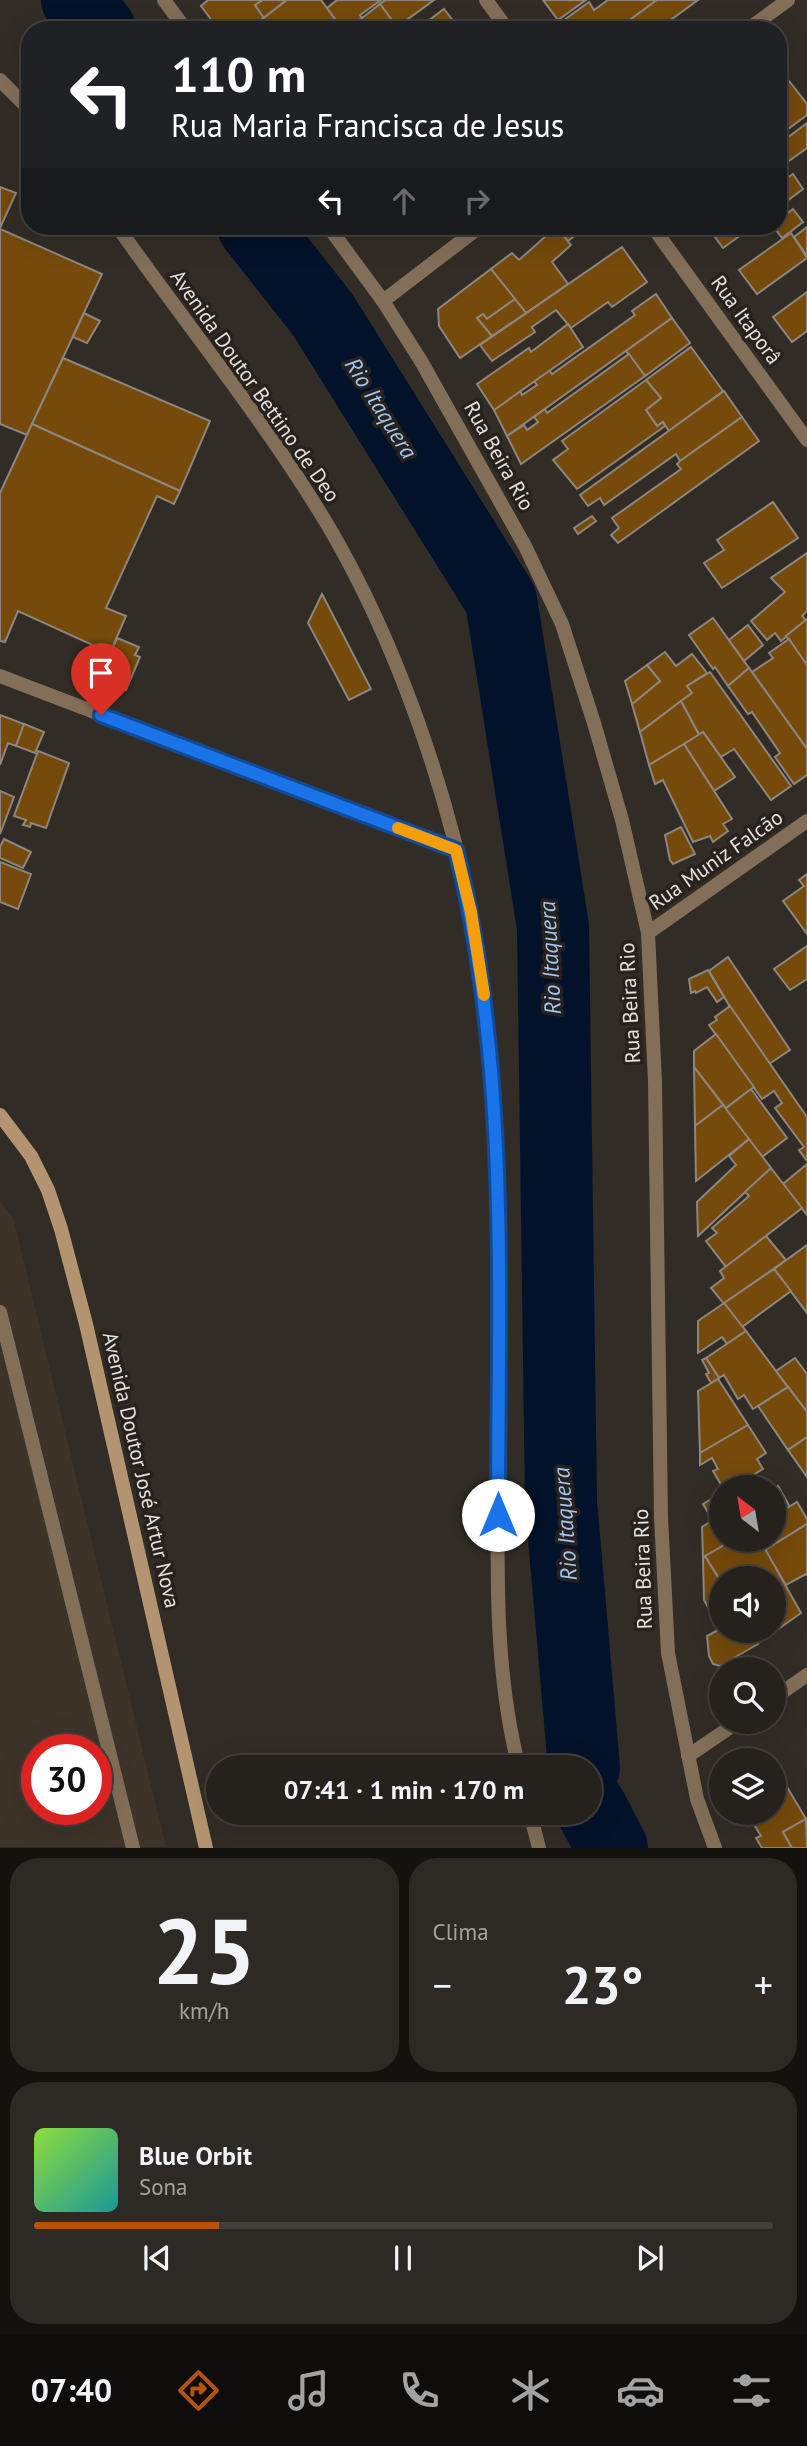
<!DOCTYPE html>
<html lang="pt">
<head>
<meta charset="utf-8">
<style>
  body { margin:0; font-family:"PT Sans",sans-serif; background:#2d2925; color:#f1f3f6; height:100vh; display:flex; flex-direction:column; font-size:26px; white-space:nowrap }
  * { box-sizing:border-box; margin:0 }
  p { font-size:23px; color:#a3a3a3 }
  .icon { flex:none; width:38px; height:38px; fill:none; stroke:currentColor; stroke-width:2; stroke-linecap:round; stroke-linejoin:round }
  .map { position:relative; height:1848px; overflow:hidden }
  .side { display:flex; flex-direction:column; gap:10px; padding:10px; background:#14120f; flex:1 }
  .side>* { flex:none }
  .hud { position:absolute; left:21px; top:21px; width:766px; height:214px; border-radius:28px; box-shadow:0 7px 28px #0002,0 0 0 2px #423e3b; background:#202124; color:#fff; overflow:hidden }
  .needle { width:46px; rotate:329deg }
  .tools { position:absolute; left:709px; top:1475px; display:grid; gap:14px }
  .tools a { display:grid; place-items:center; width:77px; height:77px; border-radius:50%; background:#25211c; box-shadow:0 7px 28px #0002,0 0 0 2px #423e3b; font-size:35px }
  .speed { position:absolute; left:21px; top:1734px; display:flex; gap:14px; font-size:35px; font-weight:700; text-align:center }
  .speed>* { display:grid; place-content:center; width:91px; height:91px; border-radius:50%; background:#25211c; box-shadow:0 7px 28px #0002,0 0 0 2px #423e3b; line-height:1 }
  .speed .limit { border:10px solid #d22; background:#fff; color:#111 }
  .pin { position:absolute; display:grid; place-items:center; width:60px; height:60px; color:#fff; margin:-72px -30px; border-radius:50% 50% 50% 0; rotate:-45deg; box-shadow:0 0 7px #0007 }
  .pin .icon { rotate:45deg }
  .me { position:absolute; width:77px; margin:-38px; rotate:0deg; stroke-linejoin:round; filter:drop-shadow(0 0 5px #0008) }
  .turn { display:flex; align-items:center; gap:24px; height:147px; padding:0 35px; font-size:32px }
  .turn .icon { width:91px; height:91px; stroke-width:2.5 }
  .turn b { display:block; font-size:49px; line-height:60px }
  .lanes { display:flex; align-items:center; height:66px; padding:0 35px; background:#0003; justify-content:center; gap:35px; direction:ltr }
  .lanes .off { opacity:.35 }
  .big { font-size:52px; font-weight:600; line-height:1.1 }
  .side .widget { flex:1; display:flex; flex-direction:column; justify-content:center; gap:10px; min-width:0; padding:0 24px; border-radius:28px; background:#2d2925 }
  .side .dial { align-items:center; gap:0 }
  .dial b { font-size:91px; line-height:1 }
  .song { display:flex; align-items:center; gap:21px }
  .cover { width:84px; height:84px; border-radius:10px; background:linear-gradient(135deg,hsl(90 70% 55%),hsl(180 70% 35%)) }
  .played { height:7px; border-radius:4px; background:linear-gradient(90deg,#b45309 25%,#423e3b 25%) }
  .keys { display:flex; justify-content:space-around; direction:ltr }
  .heat { display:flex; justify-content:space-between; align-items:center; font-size:38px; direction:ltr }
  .side .tiles { flex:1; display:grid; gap:10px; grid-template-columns:1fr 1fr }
  .widget:last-child { grid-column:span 2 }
  .trip { position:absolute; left:206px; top:1755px; width:396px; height:70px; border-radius:35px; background:#25211c; box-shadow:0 7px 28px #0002,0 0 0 2px #423e3b; font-weight:600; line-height:70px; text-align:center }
  .tab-bar { display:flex; height:112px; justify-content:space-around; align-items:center; background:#0f0d0b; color:#a3a3a3 }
  .tab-bar .icon { width:49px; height:49px }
  .tab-bar .selected { color:#b45309 }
  .tab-bar b { font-size:32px; color:#f1f3f6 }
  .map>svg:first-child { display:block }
</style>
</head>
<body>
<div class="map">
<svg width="807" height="1848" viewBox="0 0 807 1848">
  <rect width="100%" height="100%" fill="#312c26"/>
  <!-- built -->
  <path fill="#3d3329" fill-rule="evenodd" d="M0,1202l13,15 153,630h-166zM37,1750h59v60h-59z"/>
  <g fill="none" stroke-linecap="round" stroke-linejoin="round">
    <!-- river -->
    <g stroke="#01122a" stroke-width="72">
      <polyline points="77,0 100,30"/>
      <polyline points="253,226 323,315 501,600 553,927 561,1502 584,1768"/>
      <polyline points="590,1806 612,1848"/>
    </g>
  </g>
  <!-- building -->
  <g fill="#754a0b" stroke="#8c867f" stroke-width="2">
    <polygon points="208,0 263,0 255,5 264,18 248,30 219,30 201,6"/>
    <polygon points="263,0 285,0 285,1 264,18 255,5"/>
    <polygon points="287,0 321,0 343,30 248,30"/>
    <polygon points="337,0 381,0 360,15 362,18 346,30 343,30 327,8"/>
    <polygon points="385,0 434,0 397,27 380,4"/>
    <polygon points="543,0 586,0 558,20"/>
    <polygon points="608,0 657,0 616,30 565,30 560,23 589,2 594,10"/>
    <polygon points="657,0 698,0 657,30 616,30"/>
    <polygon points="380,4 399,30 346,30 362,18"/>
    <polygon points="444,9 458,27 455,30 416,30"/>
    <polygon points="779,68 807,104 807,115 780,135"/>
    <polygon points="807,123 807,148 779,168 779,144"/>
    <polygon points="793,174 803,189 779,207 779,184"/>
    <polygon points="0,187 16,193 0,228"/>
    <polygon points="793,209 803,222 782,238 773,226 779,226 779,220"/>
    <polygon points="555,226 586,226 568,241"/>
    <polygon points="707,226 753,226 723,248"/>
    <polygon points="556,227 571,245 552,262 568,284 526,313 491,269 512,253 519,260"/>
    <polygon points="807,227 807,256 794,237"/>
    <polygon points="0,229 102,274 27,435 0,424"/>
    <polygon points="791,233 807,258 757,294 739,270"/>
    <polygon points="622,247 647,282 612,307 608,302 571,328 556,310 532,327 535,332 492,361 480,345"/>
    <polygon points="491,269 515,299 487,319 483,314 477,318 492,336 460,358 439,326 438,309"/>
    <polygon points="807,292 807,331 792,342 773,317"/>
    <polygon points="656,294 672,318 507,436 494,410 520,391 522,395 537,385 534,381 549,370 552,374 635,315 632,311"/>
    <polygon points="515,299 526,313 492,336 477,318 483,314 487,319"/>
    <polygon points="84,313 100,321 87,343 73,337"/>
    <polygon points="672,318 690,343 645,376 626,351"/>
    <polygon points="568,324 583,347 494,410 477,384 529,348 531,352"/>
    <polygon points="691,347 723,391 669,431 663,422 657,426 646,410 661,398 646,380"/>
    <polygon points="629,354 645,376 521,464 507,436 524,425 527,430 538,422 534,417 545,409 547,413"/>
    <polygon points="63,358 210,421 180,491 32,424"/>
    <polygon points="646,380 661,398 646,410 657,426 663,422 665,426 577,489 553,460 568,449 562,441"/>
    <polygon points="724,391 742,417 680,461 676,454 604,505 600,498 588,506 580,495"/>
    <polygon points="742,417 759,441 618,543 611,535 619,528 612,518 681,469 677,464 680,461"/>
    <polygon points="32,424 180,491 174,504 157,496 106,608 126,616 110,653 18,611 5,642 0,641 0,493"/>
    <polygon points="773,502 798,538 722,588 704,563 724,550 717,540"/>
    <polygon points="592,516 596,521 578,534 574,528"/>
    <polygon points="807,553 807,611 802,616 806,620 781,641 775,633 767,640 751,621 785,592 771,578"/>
    <polygon points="322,594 371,689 349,700 308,623"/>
    <polygon points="713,618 749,668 728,686 715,667 713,669 689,635"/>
    <polygon points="807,619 807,665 786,636"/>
    <polygon points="748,625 763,645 744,661 729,640"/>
    <polygon points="117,638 139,647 135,655 140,657 126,690 99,679"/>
    <polygon points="789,639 807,665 807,749 752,672 773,658 769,653"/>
    <polygon points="665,652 676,666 692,654 707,673 687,686 692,693 640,732 632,704 660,681 647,665"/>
    <polygon points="647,665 660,681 632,704 625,681"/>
    <polygon points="749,668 807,749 807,775 794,784 775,757 780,753 752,712 748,714 728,686"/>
    <polygon points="710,672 791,786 771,800 734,749 721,757 703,732 699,735 681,701 692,693 687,686"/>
    <polygon points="681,701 699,735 649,765 640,732"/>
    <polygon points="0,715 24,724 16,746 8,743 0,765"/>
    <polygon points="24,724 44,732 35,753 16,746"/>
    <polygon points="703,732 735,777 714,791 684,744"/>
    <polygon points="684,744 732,819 723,824 728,831 713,842 710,836 693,842 663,780 655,784 649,765"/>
    <polygon points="38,751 69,763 46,828 31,823 30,827 23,825 26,820 14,816"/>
    <polygon points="0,791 14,797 0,834"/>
    <polygon points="681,827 695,854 673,864 670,860 665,835"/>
    <polygon points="4,839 31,852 23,868 0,858 0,847"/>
    <polygon points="0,862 31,874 18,909 0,902"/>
    <polygon points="807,874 807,934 783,901 804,886 799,880"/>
    <polygon points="807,946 807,979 790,990 774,969"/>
    <polygon points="728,957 790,1050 769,1064 740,1024 709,971"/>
    <polygon points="708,970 724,997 717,1002 707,987 696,993 695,991 691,993 689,979"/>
    <polygon points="730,1006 807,1117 807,1161 799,1150 804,1147 775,1108 782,1103 774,1091 762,1099 709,1025 717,1020 715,1017"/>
    <polygon points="716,1034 754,1087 726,1108 694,1067 694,1051"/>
    <polygon points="694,1067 723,1105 695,1126"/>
    <polygon points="751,1089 787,1138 762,1157 725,1109"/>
    <polygon points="723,1105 749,1139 696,1181 695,1126"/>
    <polygon points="749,1139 771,1168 698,1236 697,1202 736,1165 729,1156"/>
    <polygon points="807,1164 807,1215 783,1184"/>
    <polygon points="771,1168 802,1208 726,1267 706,1241 717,1233 712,1228 749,1196 745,1192"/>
    <polygon points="766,1236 786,1260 724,1304 711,1288 724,1278 720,1271"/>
    <polygon points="807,1245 807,1313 774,1269"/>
    <polygon points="774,1269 791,1291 742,1327 724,1303"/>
    <polygon points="724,1303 746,1331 727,1344 722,1337 698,1353 698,1321"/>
    <polygon points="746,1331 788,1387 753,1409 744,1395 738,1399 724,1375 719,1378 706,1358"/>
    <polygon points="706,1358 719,1378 711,1383 706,1374 709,1373 702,1360"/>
    <polygon points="795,1358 807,1374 807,1412 776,1371"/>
    <polygon points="718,1379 748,1425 700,1453 698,1391"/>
    <polygon points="788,1387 807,1412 807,1437 788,1450 758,1406"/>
    <polygon points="748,1425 766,1453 757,1459 763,1469 731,1488 723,1488 713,1471 718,1469 712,1458 700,1465 700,1453"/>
    <polygon points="807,1437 807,1477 788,1450"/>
    <polygon points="778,1486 790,1507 774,1516 774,1489"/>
    <polygon points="721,1493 721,1506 709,1514 703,1504"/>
    <polygon points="797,1502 807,1519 807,1524 765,1550 760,1540 774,1540 774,1516"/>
    <polygon points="721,1515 721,1540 733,1540 703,1558 702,1527"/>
    <polygon points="807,1524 807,1576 806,1574 786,1585 765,1550"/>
    <polygon points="733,1540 760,1540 801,1613 757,1644 750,1631 774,1631 774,1578 721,1578 721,1582 705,1556"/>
    <polygon points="705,1556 721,1582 721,1631 750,1631 758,1644 720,1666 713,1664 709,1656 707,1636 720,1629 704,1600 703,1558"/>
    <polygon points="780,1775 806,1819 783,1832 792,1848 762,1848 756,1838 761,1836 747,1813 774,1813 774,1778"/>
    <polygon points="806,1819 807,1848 792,1848 783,1832"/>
  </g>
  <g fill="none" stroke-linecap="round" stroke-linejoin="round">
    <!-- lane -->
    <polyline stroke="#836f58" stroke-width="14" points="0,1312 133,1848"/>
    <!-- street -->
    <g stroke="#836f58" stroke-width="14">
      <polyline points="164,0 186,30"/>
      <polyline points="486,0 508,30"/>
      <polyline points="747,30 788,0"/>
      <polyline points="0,80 30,110"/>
      <path d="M117,226c71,101 150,197 213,303 66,113 116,257 141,385 19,99 25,203 26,303 1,88 1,176 1,264 -1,95 -3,193 21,287"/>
      <polyline points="328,226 383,301 421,361 525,546 562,624 594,723 622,820 648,933 655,1082 661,1517 668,1653 697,1799 715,1848"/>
      <polyline points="652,226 807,440"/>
      <polyline points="383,301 481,226"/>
      <polyline points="0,676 456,850"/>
      <polyline points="648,933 807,821"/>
      <polyline points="774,1698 807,1675"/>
      <polyline points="688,1756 738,1722"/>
      <polyline points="530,1813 539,1848"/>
    </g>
    <!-- secondary -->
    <polyline stroke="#b49470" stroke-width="14" points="0,1115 31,1156 48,1190 61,1229 86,1324 206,1848"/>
  </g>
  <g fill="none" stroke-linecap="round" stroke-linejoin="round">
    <!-- route casing -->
    <g stroke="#114b97" stroke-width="18">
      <path id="route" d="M101,715l355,135c54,216 42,444 42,665"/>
    </g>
    <!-- route -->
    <use href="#route" stroke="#1a73e8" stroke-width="12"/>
    <!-- slow -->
    <polyline stroke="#f59e0b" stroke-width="12" points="398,828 456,850 471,912 484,995"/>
  </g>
  <g text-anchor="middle" stroke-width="7" stroke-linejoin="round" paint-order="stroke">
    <!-- street labels -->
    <g font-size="21" fill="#e4e1dd" stroke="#27221d">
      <text transform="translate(746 320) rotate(54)" y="7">Rua Itaporâ</text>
      <text transform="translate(255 386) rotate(55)" y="7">Avenida Doutor Bettino de Deo</text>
      <text transform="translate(499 456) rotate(61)" y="7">Rua Beira Rio</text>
      <text transform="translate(716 860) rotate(-35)" y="7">Rua Muniz Falcão</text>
      <text transform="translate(630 1003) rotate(-93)" y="7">Rua Beira Rio</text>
      <text transform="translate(141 1470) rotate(77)" y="7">Avenida Doutor José Artur Nova</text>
      <text transform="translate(643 1569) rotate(-92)" y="7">Rua Beira Rio</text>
    </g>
    <!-- water labels -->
    <g font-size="23" font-style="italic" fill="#a3c6f3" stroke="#27221d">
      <text transform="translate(381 408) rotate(58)" y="8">Rio Itaquera</text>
      <text transform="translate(550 958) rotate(-93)" y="8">Rio Itaquera</text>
      <text transform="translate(565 1524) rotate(-94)" y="8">Rio Itaquera</text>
    </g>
  </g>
</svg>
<div class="tools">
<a><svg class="needle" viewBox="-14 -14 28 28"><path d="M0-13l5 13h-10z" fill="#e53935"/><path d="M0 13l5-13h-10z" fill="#a3a3a3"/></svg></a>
<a><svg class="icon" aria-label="sound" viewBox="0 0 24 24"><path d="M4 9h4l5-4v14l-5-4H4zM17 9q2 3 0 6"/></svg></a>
<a><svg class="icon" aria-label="search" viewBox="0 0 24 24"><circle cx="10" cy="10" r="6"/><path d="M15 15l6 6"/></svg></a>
<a><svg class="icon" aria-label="layers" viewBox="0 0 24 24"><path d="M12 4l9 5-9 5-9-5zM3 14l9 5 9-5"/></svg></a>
</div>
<div class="speed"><div class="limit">30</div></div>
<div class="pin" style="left:101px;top:715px;background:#d93025"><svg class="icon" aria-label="arrive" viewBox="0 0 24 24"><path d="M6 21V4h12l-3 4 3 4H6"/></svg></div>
<svg class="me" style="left:498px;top:1515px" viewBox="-20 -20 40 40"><circle r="19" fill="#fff"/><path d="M0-13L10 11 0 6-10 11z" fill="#1a73e8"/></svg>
<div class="trip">07:41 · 1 min · 170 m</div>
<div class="hud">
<div class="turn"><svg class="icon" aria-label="left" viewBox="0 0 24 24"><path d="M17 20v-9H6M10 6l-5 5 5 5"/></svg><div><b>110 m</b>Rua Maria Francisca de Jesus</div></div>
<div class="lanes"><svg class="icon" aria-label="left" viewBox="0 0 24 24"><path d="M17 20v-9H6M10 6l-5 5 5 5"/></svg><svg class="icon off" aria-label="ahead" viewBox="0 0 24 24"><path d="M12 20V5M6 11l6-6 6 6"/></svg><svg class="icon off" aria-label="right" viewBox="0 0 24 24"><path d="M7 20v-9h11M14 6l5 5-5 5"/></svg></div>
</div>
</div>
<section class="side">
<div class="tiles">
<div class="widget dial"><b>25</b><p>km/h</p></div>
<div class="widget"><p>Clima</p>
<div class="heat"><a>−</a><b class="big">23°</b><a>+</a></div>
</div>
<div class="widget">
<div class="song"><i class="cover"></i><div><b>Blue Orbit</b><p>Sona</p></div></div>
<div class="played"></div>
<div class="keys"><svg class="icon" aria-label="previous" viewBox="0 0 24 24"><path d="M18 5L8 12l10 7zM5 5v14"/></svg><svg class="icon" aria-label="pause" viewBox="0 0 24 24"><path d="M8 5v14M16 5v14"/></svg><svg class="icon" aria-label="next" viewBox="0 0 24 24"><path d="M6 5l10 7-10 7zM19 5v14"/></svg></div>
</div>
</div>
</section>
<nav class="tab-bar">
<b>07:40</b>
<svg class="icon selected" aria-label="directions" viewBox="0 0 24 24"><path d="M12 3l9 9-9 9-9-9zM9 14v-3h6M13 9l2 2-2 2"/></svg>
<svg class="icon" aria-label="music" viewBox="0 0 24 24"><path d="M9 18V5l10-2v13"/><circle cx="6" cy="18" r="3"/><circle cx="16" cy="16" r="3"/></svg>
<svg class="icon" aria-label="phone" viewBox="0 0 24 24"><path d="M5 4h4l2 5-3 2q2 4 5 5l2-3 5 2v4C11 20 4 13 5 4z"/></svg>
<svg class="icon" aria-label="climate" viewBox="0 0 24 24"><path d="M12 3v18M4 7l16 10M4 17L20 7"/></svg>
<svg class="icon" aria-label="car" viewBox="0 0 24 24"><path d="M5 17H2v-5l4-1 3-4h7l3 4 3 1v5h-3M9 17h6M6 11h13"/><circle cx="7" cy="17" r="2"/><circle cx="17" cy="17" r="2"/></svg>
<svg class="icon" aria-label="filters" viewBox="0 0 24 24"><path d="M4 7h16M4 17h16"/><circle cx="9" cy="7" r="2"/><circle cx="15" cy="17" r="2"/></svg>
</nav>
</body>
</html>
